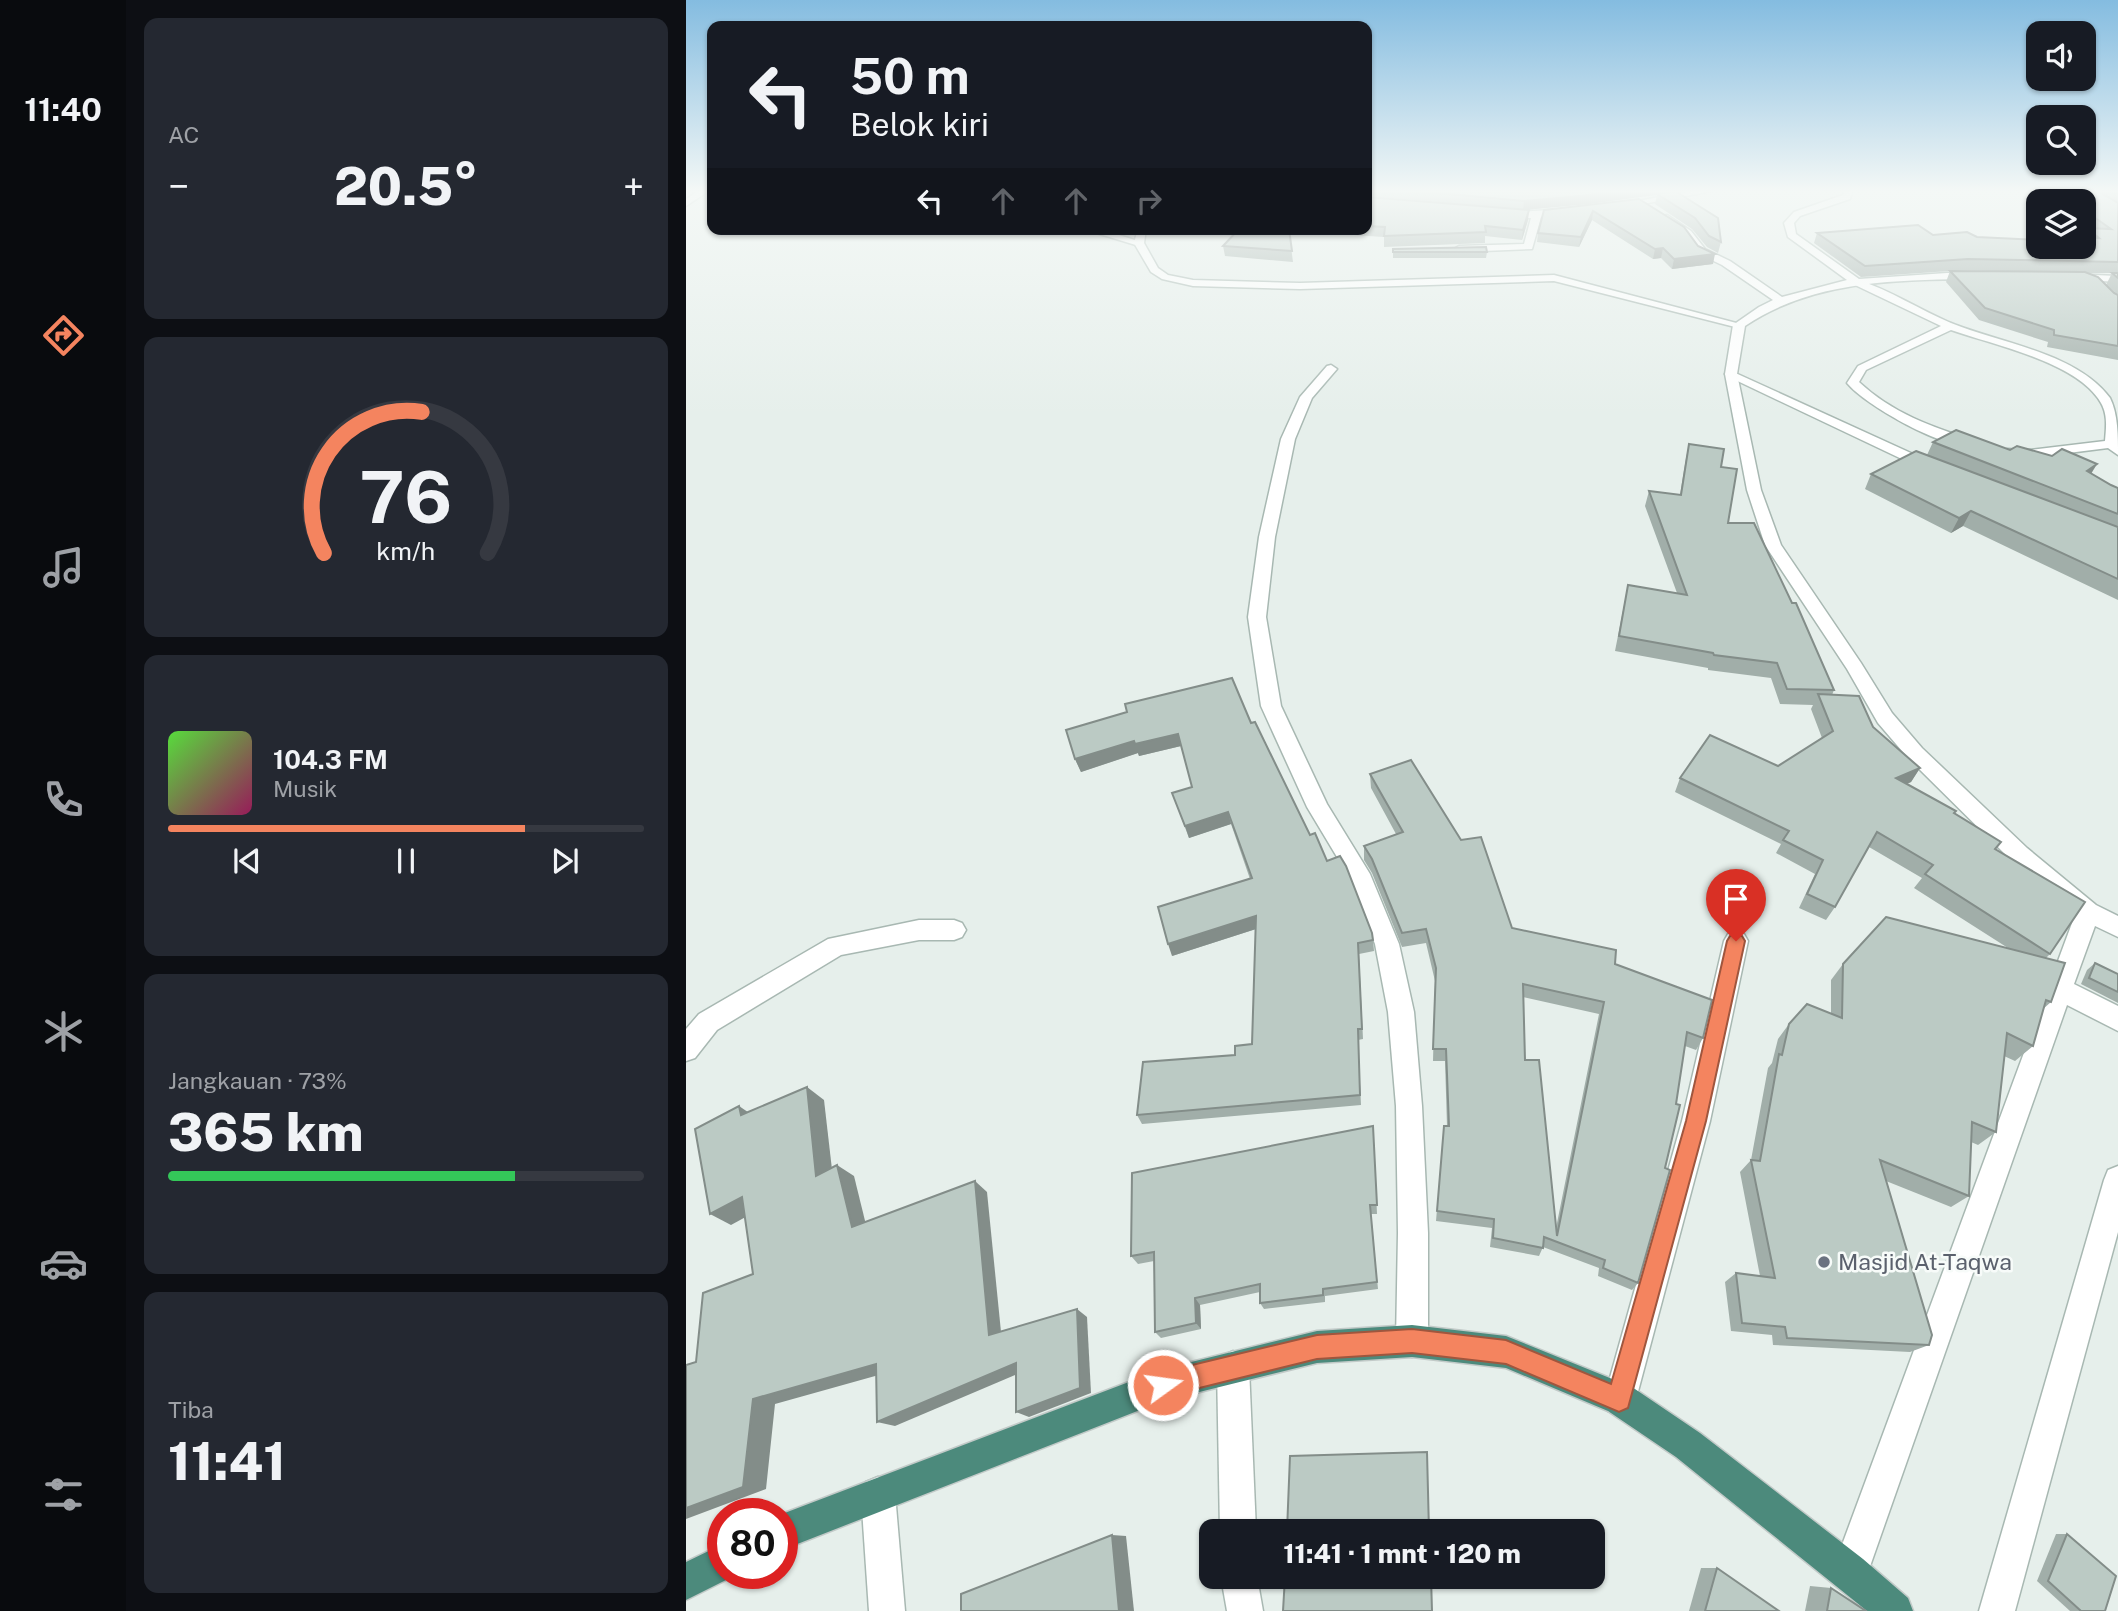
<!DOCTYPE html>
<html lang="id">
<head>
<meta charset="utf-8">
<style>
  body { margin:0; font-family:"Public Sans",sans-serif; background:#242831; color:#f1f3f6; height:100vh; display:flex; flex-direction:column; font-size:26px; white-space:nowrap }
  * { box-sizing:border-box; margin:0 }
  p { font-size:23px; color:#9ea1a6 }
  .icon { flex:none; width:38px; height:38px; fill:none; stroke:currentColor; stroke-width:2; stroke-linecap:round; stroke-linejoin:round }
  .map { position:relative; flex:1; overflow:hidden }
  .drawer { display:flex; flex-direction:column; gap:18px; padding:18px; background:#0d0f14; width:560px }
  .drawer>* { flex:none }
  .banner { position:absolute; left:21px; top:21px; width:665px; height:214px; border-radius:14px; box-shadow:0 2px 5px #0004; background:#171b24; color:#f1f3f6; overflow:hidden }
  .controls { position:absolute; left:1340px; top:21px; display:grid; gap:14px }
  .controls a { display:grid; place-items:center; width:70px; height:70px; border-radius:14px; background:#171b24; box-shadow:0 2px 5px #0004; font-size:35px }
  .speed { position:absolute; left:21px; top:1498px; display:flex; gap:14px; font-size:35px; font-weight:700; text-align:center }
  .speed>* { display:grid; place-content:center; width:91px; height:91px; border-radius:50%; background:#171b24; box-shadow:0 2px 5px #0004; line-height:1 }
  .speed .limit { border:10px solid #d22; background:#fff; color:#111 }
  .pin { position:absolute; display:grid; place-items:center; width:60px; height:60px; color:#fff; margin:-72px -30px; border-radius:50% 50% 50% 0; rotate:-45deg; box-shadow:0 0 7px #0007 }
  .pin .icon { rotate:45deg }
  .me { position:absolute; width:77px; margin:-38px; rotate:76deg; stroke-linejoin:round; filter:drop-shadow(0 0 5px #0008) }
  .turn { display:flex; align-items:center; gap:24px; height:147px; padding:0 28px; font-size:32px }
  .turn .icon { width:91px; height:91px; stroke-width:2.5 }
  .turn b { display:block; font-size:49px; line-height:60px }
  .lanes { display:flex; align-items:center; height:66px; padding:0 28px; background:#0003; justify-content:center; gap:35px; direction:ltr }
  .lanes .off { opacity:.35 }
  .big { font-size:52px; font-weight:800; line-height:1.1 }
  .drawer .widget { flex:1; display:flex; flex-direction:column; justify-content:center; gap:10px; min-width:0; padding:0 24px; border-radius:14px; background:#242831 }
  .drawer .dial { align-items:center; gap:0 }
  .dial svg { height:182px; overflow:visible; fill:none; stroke:#363941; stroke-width:7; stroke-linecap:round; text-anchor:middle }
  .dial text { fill:#f1f3f6; stroke:none }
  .song { display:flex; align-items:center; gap:21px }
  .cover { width:84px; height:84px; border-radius:10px; background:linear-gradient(135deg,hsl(110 70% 55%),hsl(330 70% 35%)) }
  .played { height:7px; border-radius:4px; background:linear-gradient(90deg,#f4845f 75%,#363941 75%) }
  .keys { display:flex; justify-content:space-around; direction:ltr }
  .heat { display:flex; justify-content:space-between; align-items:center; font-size:38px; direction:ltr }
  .charge { height:10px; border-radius:5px; background:linear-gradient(90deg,#34c759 73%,#363941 0) }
  .trip { position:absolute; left:513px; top:1519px; width:406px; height:70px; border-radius:14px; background:#171b24; box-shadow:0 2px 5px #0004; font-weight:800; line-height:70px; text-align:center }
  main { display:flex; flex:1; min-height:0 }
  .tabs { display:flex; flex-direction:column; width:126px; justify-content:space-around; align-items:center; background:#090b0e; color:#9ea1a6 }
  .tabs .icon { width:49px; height:49px }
  .tabs .on { color:#f4845f }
  .tabs b { font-size:32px; color:#f1f3f6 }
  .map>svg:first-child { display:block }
</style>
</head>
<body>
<main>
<nav class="tabs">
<b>11:40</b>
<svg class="icon on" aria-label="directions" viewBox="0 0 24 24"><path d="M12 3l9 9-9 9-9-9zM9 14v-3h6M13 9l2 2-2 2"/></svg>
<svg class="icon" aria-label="music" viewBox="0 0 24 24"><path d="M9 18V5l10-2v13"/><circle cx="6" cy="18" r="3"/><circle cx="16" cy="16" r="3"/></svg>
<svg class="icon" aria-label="phone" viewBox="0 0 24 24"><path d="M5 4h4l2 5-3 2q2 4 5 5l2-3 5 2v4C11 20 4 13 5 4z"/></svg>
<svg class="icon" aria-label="climate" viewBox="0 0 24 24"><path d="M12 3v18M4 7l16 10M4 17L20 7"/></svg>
<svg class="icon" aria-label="car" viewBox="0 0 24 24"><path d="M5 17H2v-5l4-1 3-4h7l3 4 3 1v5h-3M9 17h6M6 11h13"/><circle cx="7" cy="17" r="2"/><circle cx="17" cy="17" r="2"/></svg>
<svg class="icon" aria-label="filters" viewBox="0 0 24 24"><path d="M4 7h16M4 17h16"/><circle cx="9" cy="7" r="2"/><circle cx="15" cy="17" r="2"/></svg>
</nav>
<section class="drawer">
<div class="widget"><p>AC</p>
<div class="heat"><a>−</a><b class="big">20.5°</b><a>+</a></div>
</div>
<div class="widget dial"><svg viewBox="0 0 100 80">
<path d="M14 69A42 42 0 1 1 86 69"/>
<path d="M14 69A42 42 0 0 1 57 7" stroke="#f4845f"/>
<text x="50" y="56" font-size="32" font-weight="700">76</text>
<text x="50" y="72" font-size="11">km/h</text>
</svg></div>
<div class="widget">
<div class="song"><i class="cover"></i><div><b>104.3 FM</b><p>Musik</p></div></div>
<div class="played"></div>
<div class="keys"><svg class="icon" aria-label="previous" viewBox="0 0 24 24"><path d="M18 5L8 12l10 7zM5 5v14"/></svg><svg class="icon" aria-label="pause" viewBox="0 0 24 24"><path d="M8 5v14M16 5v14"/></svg><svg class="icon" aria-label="next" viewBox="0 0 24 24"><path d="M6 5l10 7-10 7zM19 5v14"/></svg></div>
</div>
<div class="widget"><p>Jangkauan · 73%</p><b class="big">365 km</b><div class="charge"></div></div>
<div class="widget"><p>Tiba</p><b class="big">11:41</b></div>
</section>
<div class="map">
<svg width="1432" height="1611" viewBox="0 0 1432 1611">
  <rect width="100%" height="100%" fill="#e6efeb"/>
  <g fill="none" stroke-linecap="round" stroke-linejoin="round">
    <!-- service casing -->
    <g stroke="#a8b8b2" stroke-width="3">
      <g id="service">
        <polygon points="452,229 460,229 458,243 472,268 482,275 507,280 614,283 868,275 1058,325 1053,328 868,281 614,289 507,286 476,279 465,272 448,243"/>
        <path d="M1172,280c32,10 62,30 93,43 49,20 126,30 159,75 8,16 8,38 8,57l-10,-7 -79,10 -22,-3v-6l22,1 76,-9c1,-13 3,-26 -4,-38 -23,-41 -108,-58 -150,-73l-85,40 -7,12c33,31 73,45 114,58v6c-28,4 -107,-40 -126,-63l11,-17 83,-40 -86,-41 -2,-2z"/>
        <polygon points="1045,371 1249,464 1251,467 1244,471 1239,470 1041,376 1039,374"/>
      </g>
    </g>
    <!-- minor casing -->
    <g stroke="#a8b8b2" stroke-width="3">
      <g id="minor">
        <polygon points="14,190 24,190 0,206 0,199"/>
        <polygon points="1011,190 1032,190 930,209 925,206"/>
        <path d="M1159,190h8l-3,9 -50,17 -6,7 2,11 63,45 88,-6h29l5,3 -5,3c-80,1 -163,1 -231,47l-8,48 24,116 20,55 80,118 31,50 30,35 105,100 69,57 22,11v21l-23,-11 -21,58 44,22v25l-51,-26 -199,567 -5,13 -13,5 -13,-5 -5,-13 243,-657 -64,-55 -103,-102 -30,-35 -31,-54 -82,-124 -18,-55 -22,-116 8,-49 26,-18 14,-7 -51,-35 -25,-12 -13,-18 -25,-18 8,-2 24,16 14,18 25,12 52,36 65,-17 -59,-43 -4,-14 10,-11 49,-17z"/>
        <polygon points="884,209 887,210 887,214 855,217 846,249 773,252 768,249 773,246 838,244 845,218 815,218 812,217 812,213"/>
        <polygon points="397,229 414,229 458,243 453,246"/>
        <polygon points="1385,274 1432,276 1432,282 1381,279 1381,275"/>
        <polygon points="645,365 651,369 626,398 609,439 589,537 580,617 595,706 641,804 684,874 713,944 728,1012 736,1106 742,1233 742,1341 737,1352 726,1357 715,1352 710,1341 712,1233 710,1106 702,1012 689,944 663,877 621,807 575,706 562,617 573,537 595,439 614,397 641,366"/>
        <polygon points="233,920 268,920 276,923 280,930 276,937 268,940 233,940 155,955 31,1030 9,1058 0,1061 0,1029 13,1014 142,939"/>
        <polygon points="1050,931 1058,934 1062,941 1024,1121 950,1399 946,1411 934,1415 922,1411 918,1399 996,1121 1038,941 1042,934"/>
        <polygon points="1432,1166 1432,1232 1329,1611 1293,1611 1418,1180 1422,1170"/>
        <polygon points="547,1351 558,1356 563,1367 570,1531 534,1531 531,1367 536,1356"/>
        <polygon points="192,1477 204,1482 209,1494 219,1611 183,1611 175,1494 180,1482"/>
        <polygon points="535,1577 571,1577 577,1611 541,1611"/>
      </g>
    </g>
    <!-- trunk casing -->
    <g stroke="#c2cac8" stroke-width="3">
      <g id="trunk">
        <polygon points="726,1325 820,1336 946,1387 1014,1433 1177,1559 1222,1598 1227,1611 1181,1611 990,1457 922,1411 820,1368 726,1357 631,1363 477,1401 96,1550 96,1514 477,1369 631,1331"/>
        <polygon points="37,1544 37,1573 50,1575 0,1600 0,1562"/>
      </g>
    </g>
    <!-- service -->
    <use href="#service" fill="#fff" fill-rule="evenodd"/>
    <!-- minor -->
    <use href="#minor" fill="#fff" fill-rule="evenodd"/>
    <!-- trunk -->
    <use href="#trunk" fill="#4c8a7c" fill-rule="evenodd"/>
  </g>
  <!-- wall -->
  <g fill="#a1aea9" fill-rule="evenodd">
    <polygon points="681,190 1004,190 990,192 1035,242 1032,253 1021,247 1006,229 969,204 971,195 839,210 842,220 836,240 799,236 799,243 698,247 698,237 603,231 607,262 539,256 537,246 553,229 681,229 681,197 783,205 681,196"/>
    <path d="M1351,190h81v170l-71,-13 1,-5 -69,-22 -33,-38 4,-11 -89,6 -47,-34 3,-10 116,2 44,2 107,10v-13l3,-6h3l-6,-4v-23h-31zM1277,270l60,2 -71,-1zM1401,273h27h-2l-6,12 11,9z"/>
    <polygon points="953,199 1027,264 986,269 975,258 967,259 906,220 893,247 851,242 852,233 858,210"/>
    <polygon points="707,249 801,252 800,258 707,258"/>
    <polygon points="1247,442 1324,450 1405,473 1425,485 1432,488 1432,600 1277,526 1265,533 1179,489 1185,474 1241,455"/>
    <polygon points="1003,444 1035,467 1042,523 1148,690 1146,695 1187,727 1234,768 1225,782 1221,784 1268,813 1309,849 1364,954 1360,958 1365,1002 1357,1009 1347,1046 1329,1061 1318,1056 1310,1132 1292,1145 1285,1142 1283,1196 1265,1207 1200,1181 1243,1345 1224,1352 1087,1345 1086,1335 1045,1331 1039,1282 1050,1273 1074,1276 1054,1172 1065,1160 1082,1068 1086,1063 1092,1039 1103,1024 1145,1013 1145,980 1157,964 1322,948 1228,888 1236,878 1183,847 1149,907 1140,920 1113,908 1129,874 1090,853 1095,844 989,792 994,778 1092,766 1136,738 1125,709 1127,705 1094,704 1085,678 1022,670 1022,668 929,651 942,585 991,593 959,506 963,491 994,495 1000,458"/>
    <polygon points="565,723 624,835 641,861 687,940 688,951 673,954 677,1039 672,1040 675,1105 456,1124 451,1115 566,1044 570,929 486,956 564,879 545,824 503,838 486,793 506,787 495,746 453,756 452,753 395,772 389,759"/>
    <path d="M684,774l142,154 103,36 88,74 -7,12 -11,-4 -47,237 -6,7 -34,-14 1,-8 -56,-21 -4,9 -49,-9 2,-19 -56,-7 8,-95h3l-2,-65h-12l2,-80 -9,-38 -24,4 -30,-74 -8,-13v-14l32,-12 -25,-46zM837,997l76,17 -43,214 -31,-168z"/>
    <polygon points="1409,963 1432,974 1432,1003 1395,984 1401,970"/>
    <polygon points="687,1126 691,1214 685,1214 692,1289 639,1296 639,1302 578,1309 574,1303 574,1292 514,1305 515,1329 475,1338 469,1332 468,1261 452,1264 445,1256"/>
    <polygon points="1370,1534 1381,1534 1419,1611 1384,1611 1351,1581"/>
    <polygon points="1015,1568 1031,1568 1093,1611 1003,1611"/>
    <polygon points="1124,1586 1145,1588 1180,1611 1119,1611"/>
  </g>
  <!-- shaded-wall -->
  <g fill="#838d89">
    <polygon points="938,190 1004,190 904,204 837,210 838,201"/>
    <polygon points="843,210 842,220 836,240 837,230"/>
    <polygon points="907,211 906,220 893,247 895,237"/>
    <polygon points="977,248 975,258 967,259 969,249"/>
    <polygon points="1029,254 1027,264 986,269 988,259"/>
    <polygon points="1411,464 1402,479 1401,471"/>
    <polygon points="1285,511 1277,526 1265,533 1273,518"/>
    <polygon points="492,734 495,746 453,756 452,753 395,772 389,759 448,741"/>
    <polygon points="1234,768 1225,782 1201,792 1210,778"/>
    <polygon points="542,812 545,824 503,838 499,826"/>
    <polygon points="570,916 573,928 486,956 482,944"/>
    <polygon points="121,1087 138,1100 148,1187 130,1176"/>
    <polygon points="53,1106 72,1119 55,1115"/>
    <polygon points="151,1165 168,1176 183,1237 166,1227"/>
    <polygon points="289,1181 301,1192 316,1342 303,1335"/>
    <polygon points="56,1197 76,1208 45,1225 24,1214"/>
    <polygon points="509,1298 514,1305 515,1329 510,1323"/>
    <polygon points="391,1309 401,1317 405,1393 343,1417 330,1412"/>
    <polygon points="330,1363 343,1369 209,1426 191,1422"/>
    <polygon points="190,1364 207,1371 89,1404 80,1489 0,1519 0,1508 67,1399"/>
    <polygon points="426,1535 440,1536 448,1611 433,1611"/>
  </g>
  <!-- building -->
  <g fill="#bbcac4" stroke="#838d89" stroke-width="2" fill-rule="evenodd">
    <polygon points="720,190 938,190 905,195 838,201"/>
    <polygon points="1370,190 1410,190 1432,203 1432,262 1282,259 1179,266 1131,233 1232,225 1247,235 1281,232 1291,237 1353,240 1353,247 1398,247 1398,237 1413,238 1401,228 1425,229 1398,210 1398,201 1386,201"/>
    <polygon points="989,191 1032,218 1035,242 1023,236 1009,218 971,194"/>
    <polygon points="681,197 843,210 837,230 799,226 800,232 698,236 699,227 681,226"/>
    <polygon points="953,199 998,227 1012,246 1029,254 988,259 977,248 969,249 907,211 895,237 852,233 858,210"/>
    <polygon points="553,229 603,229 606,251 537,246"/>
    <polygon points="800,247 801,252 707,252 707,249"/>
    <polygon points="1264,271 1399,272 1412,277 1428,293 1432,295 1432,346 1368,335 1368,330 1299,308"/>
    <polygon points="1426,273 1432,273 1432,278"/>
    <polygon points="1270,430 1324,450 1331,446 1366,456 1376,449 1411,464 1401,471 1425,485 1432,488 1432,514 1247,442"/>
    <polygon points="1003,444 1038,449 1035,467 1051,469 1042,523 1068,523 1106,603 1110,603 1148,690 1101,689 1091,663 1028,655 1027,653 933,636 942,585 1001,595 963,491 995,495"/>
    <polygon points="1230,451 1432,527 1432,579 1285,511 1273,518 1185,474"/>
    <polygon points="546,678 565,723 569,722 624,835 629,833 641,861 654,856 660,866 686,933 687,940 672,943 676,1029 672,1029 674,1095 451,1115 457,1062 549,1055 549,1046 566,1044 570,916 482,944 472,907 566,878 542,812 499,826 486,793 506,787 492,734 449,744 448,741 389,759 380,730 441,712 439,704"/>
    <polygon points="1132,694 1173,696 1187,727 1234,768 1210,778 1270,811 1268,813 1315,842 1309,849 1399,902 1364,954 1239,874 1247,865 1191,832 1149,907 1121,894 1137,860 1097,840 1103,831 994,778 1024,735 1092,766 1147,731"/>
    <path d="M725,760l50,80 20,-3 31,91 104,22 -1,14 97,36 -9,38 -16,-6 -11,72 4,1 -15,63 5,2 -32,113 -35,-15 2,-8 -61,-23 -1,11 -50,-10 1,-19 -57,-8 7,-85h5l-3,-77h-13l3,-81 -10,-39 -24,4 -30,-74 -8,-13 39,-14 -33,-58zM837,984l81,18 -47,234 -18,-176h-14z"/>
    <polygon points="1200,917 1379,963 1365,1002 1360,1000 1347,1046 1321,1033 1310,1132 1286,1122 1283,1196 1194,1160 1246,1335 1243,1345 1101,1338 1099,1327 1056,1323 1050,1273 1089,1278 1065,1160 1074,1161 1093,1054 1096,1055 1103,1024 1121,1004 1156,1018 1157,964"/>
    <polygon points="1409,963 1432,974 1432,992 1403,978"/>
    <polygon points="121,1087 130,1176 151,1165 166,1227 289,1181 303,1335 391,1309 394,1388 330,1412 330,1363 191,1422 190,1364 67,1399 57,1487 0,1508 0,1365 10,1362 17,1293 67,1274 56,1197 24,1214 9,1129 53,1106 55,1115"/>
    <polygon points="687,1126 691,1205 684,1205 691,1282 637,1289 637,1295 574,1303 574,1284 509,1298 510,1323 469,1332 468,1252 445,1256 446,1173"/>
    <polygon points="741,1452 743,1531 601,1531 604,1456"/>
    <polygon points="1381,1534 1430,1576 1419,1611 1395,1611 1362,1581"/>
    <polygon points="426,1535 433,1611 275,1611 275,1594"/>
    <polygon points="1031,1568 1093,1611 1019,1611"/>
    <polygon points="599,1577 745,1577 746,1611 597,1611"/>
    <polygon points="1145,1588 1180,1611 1141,1611"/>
  </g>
  <!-- sky -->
  <linearGradient id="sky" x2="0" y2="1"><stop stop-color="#84bce0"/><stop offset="0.46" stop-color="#f4f8f6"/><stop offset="1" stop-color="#f4f8f6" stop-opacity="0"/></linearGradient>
  <rect width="1432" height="416" fill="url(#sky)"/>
  <!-- route -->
  <polygon fill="#f4845f" stroke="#9f563e" stroke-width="2" points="1050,933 1056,936 1059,941 1020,1121 942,1408 933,1412 820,1364 726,1353 631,1359 477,1397 469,1393 465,1385 469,1376 477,1372 631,1335 726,1329 820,1340 925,1384 1000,1121 1041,941 1044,936"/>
  <!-- markers -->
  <circle fill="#6b7280" stroke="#f7fbf9" stroke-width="2.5" cx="1138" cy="1262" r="7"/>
  <g text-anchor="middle" stroke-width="5" stroke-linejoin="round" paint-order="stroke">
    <!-- near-worship labels -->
    <g font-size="23" fill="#5b616d" stroke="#f7fbf9" text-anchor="start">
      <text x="1152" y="1270">Masjid At-Taqwa</text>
    </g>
  </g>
</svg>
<div class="controls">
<a><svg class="icon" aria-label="sound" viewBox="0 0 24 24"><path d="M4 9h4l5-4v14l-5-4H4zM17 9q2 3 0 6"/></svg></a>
<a><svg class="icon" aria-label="search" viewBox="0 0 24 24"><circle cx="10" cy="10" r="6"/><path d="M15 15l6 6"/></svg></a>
<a><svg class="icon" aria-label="layers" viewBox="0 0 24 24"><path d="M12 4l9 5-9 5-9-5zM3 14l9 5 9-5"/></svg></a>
</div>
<div class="speed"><div class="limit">80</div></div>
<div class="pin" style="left:1050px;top:941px;background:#d93025"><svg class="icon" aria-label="arrive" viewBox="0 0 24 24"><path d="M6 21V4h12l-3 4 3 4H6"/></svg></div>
<svg class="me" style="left:477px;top:1385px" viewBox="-20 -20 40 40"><circle r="17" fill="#f4845f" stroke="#fff" stroke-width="3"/><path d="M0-11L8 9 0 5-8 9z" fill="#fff"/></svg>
<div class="trip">11:41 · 1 mnt · 120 m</div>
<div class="banner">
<div class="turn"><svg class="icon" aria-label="left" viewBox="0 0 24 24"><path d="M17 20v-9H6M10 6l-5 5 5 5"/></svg><div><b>50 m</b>Belok kiri</div></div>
<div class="lanes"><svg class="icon" aria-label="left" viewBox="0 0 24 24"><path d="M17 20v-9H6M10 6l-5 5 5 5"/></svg><svg class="icon off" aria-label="ahead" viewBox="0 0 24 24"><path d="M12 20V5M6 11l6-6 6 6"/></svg><svg class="icon off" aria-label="ahead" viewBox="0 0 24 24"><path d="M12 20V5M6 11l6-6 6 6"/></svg><svg class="icon off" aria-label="right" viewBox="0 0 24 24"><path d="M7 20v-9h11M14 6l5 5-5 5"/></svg></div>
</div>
</div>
</main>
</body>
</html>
